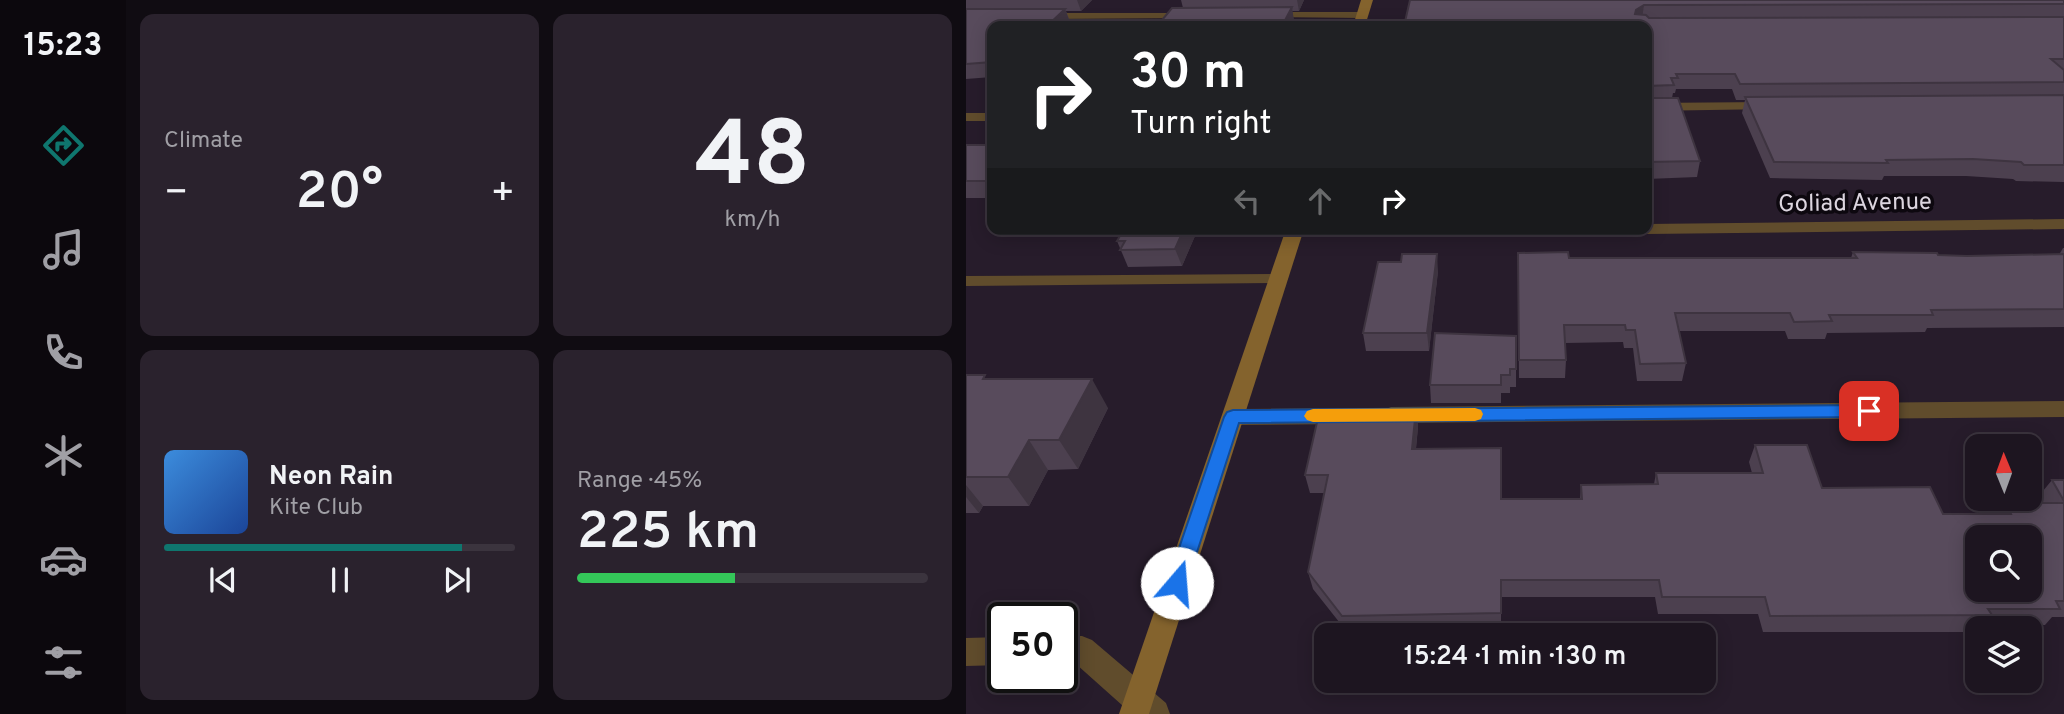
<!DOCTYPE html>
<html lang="en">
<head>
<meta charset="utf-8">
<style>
  body { margin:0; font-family:Overpass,sans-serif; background:#2a222d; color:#f1f3f6; height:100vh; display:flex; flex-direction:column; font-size:26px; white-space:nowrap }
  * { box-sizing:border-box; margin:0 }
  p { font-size:23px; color:#a09fa5 }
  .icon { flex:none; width:38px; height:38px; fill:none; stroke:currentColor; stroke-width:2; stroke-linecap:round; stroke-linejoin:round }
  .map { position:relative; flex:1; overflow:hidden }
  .sheet { display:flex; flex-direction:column; gap:14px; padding:14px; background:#100c12; width:840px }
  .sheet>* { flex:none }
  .hud { position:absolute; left:21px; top:21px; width:665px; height:214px; border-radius:14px; box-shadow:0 4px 18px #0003,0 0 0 2px #3b343e; background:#202124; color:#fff; overflow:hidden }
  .needle { width:46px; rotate:359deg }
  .tools { position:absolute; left:999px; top:434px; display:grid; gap:14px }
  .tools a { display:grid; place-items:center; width:77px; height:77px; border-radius:14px; background:#1d1520; box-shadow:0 4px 18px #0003,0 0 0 2px #3b343e; font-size:35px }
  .speed { position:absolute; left:21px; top:602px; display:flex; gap:14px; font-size:35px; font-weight:700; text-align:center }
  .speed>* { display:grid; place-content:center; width:91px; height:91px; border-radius:50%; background:#1d1520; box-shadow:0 4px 18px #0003,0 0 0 2px #3b343e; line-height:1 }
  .speed .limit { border:4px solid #111; border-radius:10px; background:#fff; color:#111 }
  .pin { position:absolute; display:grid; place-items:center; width:60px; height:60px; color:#fff; margin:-30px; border-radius:14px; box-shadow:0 4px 10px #0006 }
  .me { position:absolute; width:77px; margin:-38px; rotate:18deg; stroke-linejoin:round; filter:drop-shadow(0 0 5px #0008) }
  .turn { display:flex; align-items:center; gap:24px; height:147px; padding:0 28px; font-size:32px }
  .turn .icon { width:91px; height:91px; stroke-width:2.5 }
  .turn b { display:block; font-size:49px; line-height:60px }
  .lanes { display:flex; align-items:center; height:66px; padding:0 28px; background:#0003; justify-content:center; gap:35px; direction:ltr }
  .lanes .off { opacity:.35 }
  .big { font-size:52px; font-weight:600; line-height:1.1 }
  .sheet .widget { flex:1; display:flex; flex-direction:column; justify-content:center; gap:10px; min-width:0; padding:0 24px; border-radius:14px; background:#2a222d }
  .sheet .dial { align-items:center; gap:0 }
  .dial b { font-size:91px; line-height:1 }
  .song { display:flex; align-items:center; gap:21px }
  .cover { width:84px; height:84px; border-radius:10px; background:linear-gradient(135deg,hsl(210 70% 55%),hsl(220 70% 35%)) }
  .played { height:7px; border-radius:4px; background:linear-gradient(90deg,#0f766e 85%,#3b343e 85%) }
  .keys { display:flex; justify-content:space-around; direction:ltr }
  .heat { display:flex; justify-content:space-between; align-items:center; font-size:38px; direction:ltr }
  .charge { height:10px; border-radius:5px; background:linear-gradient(90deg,#34c759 45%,#3b343e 0) }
  .sheet .tiles { flex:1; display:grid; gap:14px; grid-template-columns:repeat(2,1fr) }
  .trip { position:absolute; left:348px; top:623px; width:402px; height:70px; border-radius:14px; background:#1d1520; box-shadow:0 4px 18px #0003,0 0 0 2px #3b343e; font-weight:600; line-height:70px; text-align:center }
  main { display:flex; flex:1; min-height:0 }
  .dock { display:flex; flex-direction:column; width:126px; justify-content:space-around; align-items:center; background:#0c080d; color:#a09fa5 }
  .dock .icon { width:49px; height:49px }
  .dock .current { color:#0f766e }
  .dock b { font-size:32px; color:#f1f3f6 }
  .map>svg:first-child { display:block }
</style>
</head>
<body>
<main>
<nav class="dock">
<b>15:23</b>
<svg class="icon current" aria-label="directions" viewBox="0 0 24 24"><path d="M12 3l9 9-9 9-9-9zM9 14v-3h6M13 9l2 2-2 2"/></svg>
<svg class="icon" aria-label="music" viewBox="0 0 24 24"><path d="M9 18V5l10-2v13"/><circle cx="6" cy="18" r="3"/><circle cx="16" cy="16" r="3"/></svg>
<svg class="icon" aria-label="phone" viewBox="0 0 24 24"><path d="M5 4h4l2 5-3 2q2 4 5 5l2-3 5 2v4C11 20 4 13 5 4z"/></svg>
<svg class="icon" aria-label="climate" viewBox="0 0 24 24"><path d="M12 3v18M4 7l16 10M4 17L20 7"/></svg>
<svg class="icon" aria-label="car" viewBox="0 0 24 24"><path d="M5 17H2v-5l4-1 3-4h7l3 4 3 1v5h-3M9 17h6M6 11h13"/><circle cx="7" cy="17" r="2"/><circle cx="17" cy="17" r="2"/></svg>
<svg class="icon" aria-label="filters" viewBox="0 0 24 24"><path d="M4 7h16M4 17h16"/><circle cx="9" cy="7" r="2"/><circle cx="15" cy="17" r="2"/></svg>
</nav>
<section class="sheet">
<div class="tiles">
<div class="widget"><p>Climate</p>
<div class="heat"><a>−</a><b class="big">20°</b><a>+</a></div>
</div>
<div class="widget dial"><b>48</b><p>km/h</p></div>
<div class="widget">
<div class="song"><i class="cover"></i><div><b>Neon Rain</b><p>Kite Club</p></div></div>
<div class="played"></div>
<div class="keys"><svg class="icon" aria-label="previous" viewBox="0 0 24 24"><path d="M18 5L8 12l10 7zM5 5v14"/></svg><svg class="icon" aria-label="pause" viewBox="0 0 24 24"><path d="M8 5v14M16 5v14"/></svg><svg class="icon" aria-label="next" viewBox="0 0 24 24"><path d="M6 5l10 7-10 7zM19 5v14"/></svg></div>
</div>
<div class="widget"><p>Range · 45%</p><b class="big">225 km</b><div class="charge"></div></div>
</div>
</section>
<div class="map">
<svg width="1098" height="714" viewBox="0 0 1098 714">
  <rect width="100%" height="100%" fill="#271c2b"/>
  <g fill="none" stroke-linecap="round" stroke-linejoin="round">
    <!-- service -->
    <g fill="#604c2c" fill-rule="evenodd">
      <polygon points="302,12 396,12 401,15 396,18 298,17 298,13"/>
      <polygon points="223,13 228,16 227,18 78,19 73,16 78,13"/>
      <polygon points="802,102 807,103 807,109 681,111 681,103"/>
      <polygon points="313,274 322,279 319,283 0,286 0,276"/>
      <polygon points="1098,401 1098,417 425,423 418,420 415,415 418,410 425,407"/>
      <polygon points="378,408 385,411 388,416 385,421 378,424 267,425 260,422 257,417 260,412 267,409"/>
    </g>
    <!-- minor -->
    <g fill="#604c2c" fill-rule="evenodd">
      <rect x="0" y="113" width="26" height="8"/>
      <polygon points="1098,219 1098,229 681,234 672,229 681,229 681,224"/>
      <polygon points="321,229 623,229 614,234 328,237 322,236 319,232"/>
      <polygon points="96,636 116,636 126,640 200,703 204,714 166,714 110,664 96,664"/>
      <polygon points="37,637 37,665 0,666 0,638"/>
    </g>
    <!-- secondary -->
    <g fill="#84632d" fill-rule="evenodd">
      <polygon points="395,0 407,0 399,26 387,26"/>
      <polygon points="320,229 338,229 183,714 153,714"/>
    </g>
  </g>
  <!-- wall -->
  <g fill="#4c404f">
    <polygon points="0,0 126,0 115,11 100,11 104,22 100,26 26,26 26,77 0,79"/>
    <polygon points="215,0 338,0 333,11 326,11 328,21 326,26 191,26 217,8"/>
    <polygon points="444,0 1098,0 1098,182 1050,181 1047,179 1000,176 918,176 916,180 804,178 776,113 779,100 770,100 766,89 710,89 709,93 707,93 706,98 734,161 731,177 681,179 681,26"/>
    <rect x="0" y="145" width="26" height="53"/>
    <polygon points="232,229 216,266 162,267 151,241"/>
    <polygon points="1097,248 1098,248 1098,327 961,328 959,332 861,333 859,339 822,339 819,331 713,331 720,363 716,381 671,381 667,348 658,348 657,342 599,343 600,360 599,378 553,378 552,253 603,258 885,258 887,252 1001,256 1093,255"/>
    <polygon points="435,262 472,271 463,351 400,351 397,333"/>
    <polygon points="550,336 550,387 544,387 544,393 535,393 535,403 465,403 464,385"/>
    <polygon points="0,375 22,379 142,408 112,469 82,470 63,506 17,506 13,513 0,513"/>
    <polygon points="450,409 452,427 450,449 535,499 614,499 615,485 688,484 690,473 786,473 783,462 789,445 856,488 977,514 1031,514 1040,503 1075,503 1072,497 1086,480 1098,480 1098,617 1086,617 1079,625 1018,625 1015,628 1012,628 1012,632 797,632 792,614 692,614 689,597 535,597 535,629 381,632 347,589 342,572 358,493 344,493 339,475"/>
  </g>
  <!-- shaded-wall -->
  <g fill="#3e3440">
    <polygon points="111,0 126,0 115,11"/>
    <polygon points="331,0 338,0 333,11"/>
    <polygon points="678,5 676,19 669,24 670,10"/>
    <polygon points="326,7 328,21 326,26 316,26"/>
    <polygon points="99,9 104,22 100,26 81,26"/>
    <polygon points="218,229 232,229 216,266 209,249"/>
    <polygon points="471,254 472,271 463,351 461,333"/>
    <polygon points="126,379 142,408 112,469 93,440"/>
    <polygon points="450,409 452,427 448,466 446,449"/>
    <polygon points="63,440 82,470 63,506 42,477"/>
    <polygon points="0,485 17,506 13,513 0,497"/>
  </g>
  <!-- building -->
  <g fill="#584b5c" stroke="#3e3440" stroke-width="2" fill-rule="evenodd">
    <polygon points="444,0 1098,0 1098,4 678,5 670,10 669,14 680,15 683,18 1098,17 1098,59 1085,59 1098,70 1098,82 774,84 769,74 710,74 712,78 705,78 708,85 681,86 681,89 681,26 438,26"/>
    <polygon points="326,7 316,26 191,26 206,8"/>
    <polygon points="0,9 99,9 81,26 26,26 26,62 0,64"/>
    <polygon points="1098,95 1098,165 1058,165 1055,162 1007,159 920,160 922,163 808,162 779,97"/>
    <polygon points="681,96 683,98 712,98 734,161 681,162"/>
    <rect x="0" y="145" width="26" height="36"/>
    <polygon points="158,229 218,229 209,249 154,250 159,241 151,241"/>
    <polygon points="602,252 603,258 891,258 887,252 971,253 972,255 1001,256 1098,254 1098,309 965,310 967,315 863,315 866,321 828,322 824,313 709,313 720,363 674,364 669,330 660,330 659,325 598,325 600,360 553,360 552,253"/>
    <polygon points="436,254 471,254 461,333 397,333 412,262 435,262"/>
    <polygon points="469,333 550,336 550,369 544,369 544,375 535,375 535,385 464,385"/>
    <polygon points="0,375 19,375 17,379 126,379 93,440 63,440 42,477 0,477"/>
    <path d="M354,409h96l-4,40 89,-1v51h81l-1,-14 77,-1 -2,-11h107l-8,-28h52l15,43 108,-1 13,27h68l-5,-11h58v98h-8l4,8h-72l4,6 -222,1 -5,-19h-103l-3,-17h-158v33l-159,3 -34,-44 20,-97h-23zM1012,537h52v53h-52z"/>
    <polygon points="1086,480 1098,480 1098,501"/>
  </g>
  <!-- route -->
  <polygon fill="#1a73e8" stroke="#114b97" stroke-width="2" points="903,405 909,407 912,411 909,416 903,417 273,423 221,583 218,589 211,592 204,589 201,583 258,417 261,412 267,410"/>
  <!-- slow -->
  <polygon fill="#f59e0b" points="509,408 515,410 517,414 515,419 509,421 347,422 341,420 338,416 341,411 347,409"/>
  <g text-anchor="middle" stroke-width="7" stroke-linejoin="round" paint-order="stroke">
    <!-- street labels -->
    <g font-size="24" fill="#dcd5df" stroke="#0d080f">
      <text transform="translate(889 202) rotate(-1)" y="8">Goliad Avenue</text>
    </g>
  </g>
</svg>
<div class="tools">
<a><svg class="needle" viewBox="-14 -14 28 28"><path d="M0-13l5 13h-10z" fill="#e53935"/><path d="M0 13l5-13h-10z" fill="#a09fa5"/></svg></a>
<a><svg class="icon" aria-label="search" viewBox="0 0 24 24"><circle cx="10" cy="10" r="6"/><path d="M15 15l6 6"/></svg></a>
<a><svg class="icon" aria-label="layers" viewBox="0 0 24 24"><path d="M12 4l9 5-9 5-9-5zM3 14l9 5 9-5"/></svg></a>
</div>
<div class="speed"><div class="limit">50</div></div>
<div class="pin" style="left:903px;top:411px;background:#d93025"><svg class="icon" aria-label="arrive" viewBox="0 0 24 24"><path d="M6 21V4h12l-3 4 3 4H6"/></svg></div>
<svg class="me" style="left:211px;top:583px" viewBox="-20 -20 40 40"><circle r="19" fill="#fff"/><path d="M0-13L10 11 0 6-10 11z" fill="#1a73e8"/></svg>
<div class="trip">15:24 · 1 min · 130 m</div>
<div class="hud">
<div class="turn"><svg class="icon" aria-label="right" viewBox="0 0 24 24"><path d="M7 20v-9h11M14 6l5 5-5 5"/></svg><div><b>30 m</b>Turn right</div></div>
<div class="lanes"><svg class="icon off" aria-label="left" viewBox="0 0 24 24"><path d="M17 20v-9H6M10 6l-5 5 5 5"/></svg><svg class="icon off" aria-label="ahead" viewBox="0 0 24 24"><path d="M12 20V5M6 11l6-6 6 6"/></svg><svg class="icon" aria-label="right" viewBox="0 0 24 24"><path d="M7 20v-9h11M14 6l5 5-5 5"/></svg></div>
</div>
</div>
</main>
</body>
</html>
